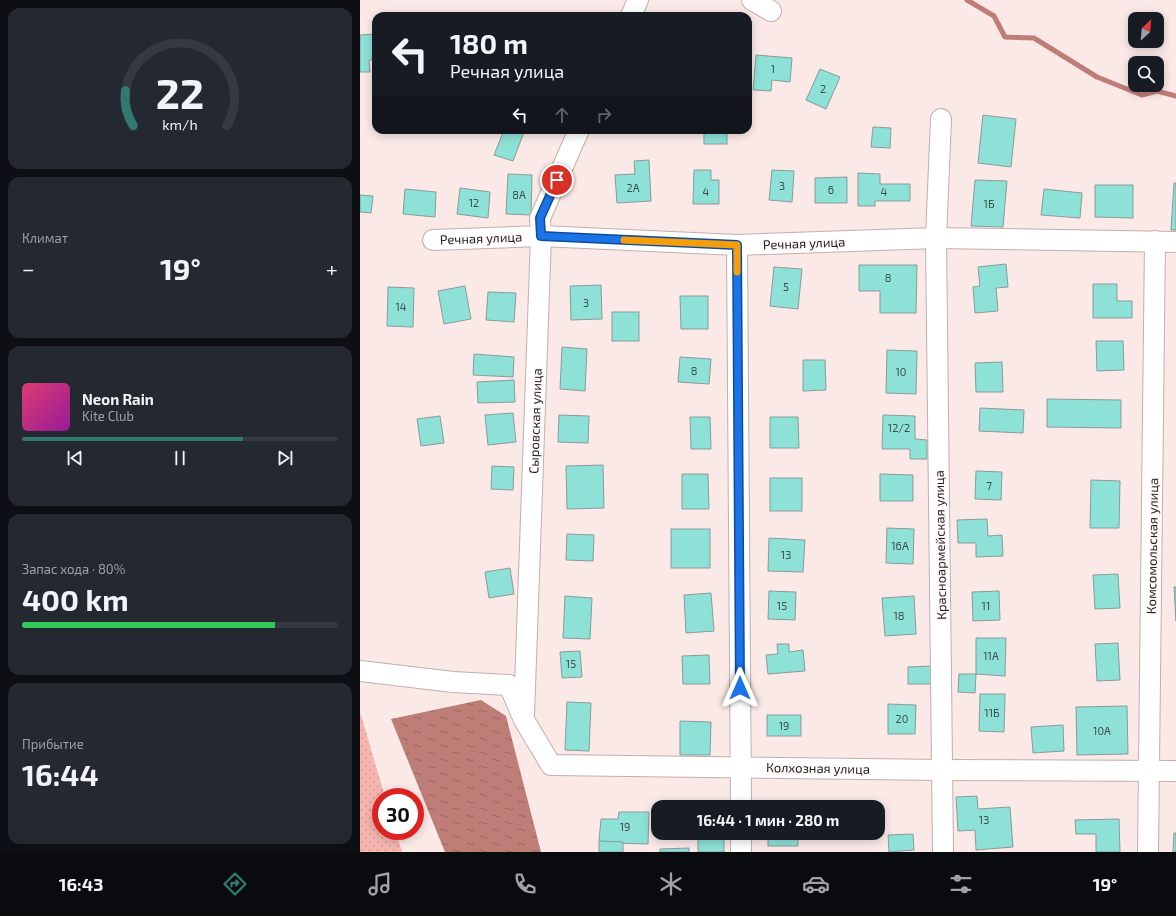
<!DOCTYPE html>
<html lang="ru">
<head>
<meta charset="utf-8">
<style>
  body { margin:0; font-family:"Exo 2",sans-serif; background:#242831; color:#f1f3f6; height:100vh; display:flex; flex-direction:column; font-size:15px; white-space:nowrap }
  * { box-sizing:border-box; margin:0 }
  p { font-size:13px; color:#9ea1a6 }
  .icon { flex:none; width:22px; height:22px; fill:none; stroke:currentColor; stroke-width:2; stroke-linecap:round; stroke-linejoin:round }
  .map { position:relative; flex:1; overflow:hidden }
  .sheet { display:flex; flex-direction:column; gap:8px; padding:8px; background:#0d0f14; width:360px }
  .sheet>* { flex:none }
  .hud { position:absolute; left:12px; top:12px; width:380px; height:122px; border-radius:12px; box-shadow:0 2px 10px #0003; background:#171b24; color:#f1f3f6; overflow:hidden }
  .needle { width:26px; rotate:26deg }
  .fabs { position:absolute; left:768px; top:12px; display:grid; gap:8px }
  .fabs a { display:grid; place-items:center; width:36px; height:36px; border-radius:8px; background:#171b24; box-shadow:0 2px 10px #0003; font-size:20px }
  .speed { position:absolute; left:12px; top:788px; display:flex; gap:8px; font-size:20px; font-weight:700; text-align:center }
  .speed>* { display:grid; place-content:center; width:52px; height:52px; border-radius:50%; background:#171b24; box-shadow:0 2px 10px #0003; line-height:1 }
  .speed .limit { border:6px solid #d22; background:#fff; color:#111 }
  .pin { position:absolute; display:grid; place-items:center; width:34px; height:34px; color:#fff; margin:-17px; border:2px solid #fff; border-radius:50%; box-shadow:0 1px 4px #0007 }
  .me { position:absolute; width:44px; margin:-22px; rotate:0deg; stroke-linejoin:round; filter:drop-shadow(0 0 3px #0008) }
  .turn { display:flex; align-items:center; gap:14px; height:84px; padding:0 12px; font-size:18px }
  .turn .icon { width:52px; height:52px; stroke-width:2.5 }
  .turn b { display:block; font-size:28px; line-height:34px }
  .lanes { display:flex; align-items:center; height:38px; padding:0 12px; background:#0003; justify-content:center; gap:20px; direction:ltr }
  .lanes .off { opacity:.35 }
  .big { font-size:30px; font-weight:700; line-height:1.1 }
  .sheet .widget { flex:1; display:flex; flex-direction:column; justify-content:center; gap:6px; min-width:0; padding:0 14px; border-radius:12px; background:#242831 }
  .sheet .dial { align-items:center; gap:0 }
  .dial svg { height:104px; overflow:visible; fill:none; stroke:#363941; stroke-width:7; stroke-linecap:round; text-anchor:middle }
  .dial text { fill:#f1f3f6; stroke:none }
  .song { display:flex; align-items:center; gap:12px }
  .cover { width:48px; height:48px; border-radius:6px; background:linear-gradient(135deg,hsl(340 70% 55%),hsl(300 70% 35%)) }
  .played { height:4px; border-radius:2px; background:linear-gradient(90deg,#317871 70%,#363941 70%) }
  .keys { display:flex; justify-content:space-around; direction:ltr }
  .heat { display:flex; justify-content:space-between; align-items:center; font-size:22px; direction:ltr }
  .charge { height:6px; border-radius:3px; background:linear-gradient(90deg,#34c759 80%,#363941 0) }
  .trip { position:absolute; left:291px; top:800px; width:234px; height:40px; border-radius:12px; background:#171b24; box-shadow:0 2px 10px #0003; font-weight:700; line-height:40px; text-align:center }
  .tab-bar { display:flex; height:64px; justify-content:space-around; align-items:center; background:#090b0e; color:#9ea1a6 }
  .tab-bar .icon { width:28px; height:28px }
  .tab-bar .active { color:#317871 }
  .tab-bar b { font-size:18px; color:#f1f3f6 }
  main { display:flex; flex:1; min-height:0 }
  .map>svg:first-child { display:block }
</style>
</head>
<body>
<main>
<section class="sheet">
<div class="widget dial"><svg viewBox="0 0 100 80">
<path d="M14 69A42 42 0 1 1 86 69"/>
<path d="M14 69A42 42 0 0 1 8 42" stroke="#317871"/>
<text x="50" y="56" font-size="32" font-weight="700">22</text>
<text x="50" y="72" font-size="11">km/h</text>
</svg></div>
<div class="widget"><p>Климат</p>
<div class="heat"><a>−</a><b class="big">19°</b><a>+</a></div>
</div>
<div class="widget">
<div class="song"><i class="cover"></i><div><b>Neon Rain</b><p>Kite Club</p></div></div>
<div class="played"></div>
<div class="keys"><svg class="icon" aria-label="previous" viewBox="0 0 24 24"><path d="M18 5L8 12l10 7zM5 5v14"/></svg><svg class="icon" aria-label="pause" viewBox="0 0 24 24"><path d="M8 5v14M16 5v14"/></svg><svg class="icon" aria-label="next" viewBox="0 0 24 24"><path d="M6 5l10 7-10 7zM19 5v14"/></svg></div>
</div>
<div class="widget"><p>Запас хода · 80%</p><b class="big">400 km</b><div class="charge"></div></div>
<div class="widget"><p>Прибытие</p><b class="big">16:44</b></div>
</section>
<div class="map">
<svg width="816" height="852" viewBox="0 0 816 852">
  <defs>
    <pattern id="grass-dots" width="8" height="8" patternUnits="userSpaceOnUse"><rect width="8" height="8" fill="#f6b5ae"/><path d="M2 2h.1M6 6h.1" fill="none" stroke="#d39b95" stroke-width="1.8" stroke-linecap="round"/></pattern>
    <pattern id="water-ripples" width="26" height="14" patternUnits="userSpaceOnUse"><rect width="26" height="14" fill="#be7d76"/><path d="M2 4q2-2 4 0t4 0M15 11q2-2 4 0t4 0" fill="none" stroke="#9a6660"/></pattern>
  </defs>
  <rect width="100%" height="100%" fill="#fae9e7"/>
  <!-- grass -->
  <polygon fill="url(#grass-dots)" points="0,714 1,715 25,797 21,797 21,831 36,831 42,852 0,852"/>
  <!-- water -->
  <polygon fill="url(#water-ripples)" points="121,700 146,716 181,852 85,852 31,719"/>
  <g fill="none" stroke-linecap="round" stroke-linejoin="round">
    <!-- stream -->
    <polyline stroke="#be7d76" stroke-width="5" points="607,0 634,16 645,37 674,38 737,77 782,95 797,91 816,96"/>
  </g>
  <!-- building -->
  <g fill="#8de1d7" stroke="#8a9b99">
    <polygon points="16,34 16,60 9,60 10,72 0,72 0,35"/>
    <polygon points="396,55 432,58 430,82 412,80 411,91 393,90"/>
    <polygon points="460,69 480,77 466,109 446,100"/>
    <polygon points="623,115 656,119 651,167 618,163"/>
    <polygon points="513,127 531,128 530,148 511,147"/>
    <polygon points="144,130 158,130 164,132 153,161 134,155"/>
    <rect x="344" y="130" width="23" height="14"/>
    <polygon points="289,160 291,201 257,203 255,175 275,174 274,161"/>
    <polygon points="334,170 351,170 351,180 359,180 359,204 333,204"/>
    <polygon points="412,170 434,171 432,202 409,200"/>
    <polygon points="498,173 520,174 520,184 550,184 550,201 515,201 515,206 498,206"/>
    <polygon points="148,174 172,175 171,215 146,214"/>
    <polygon points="487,177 487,203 455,203 455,178"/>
    <polygon points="615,180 647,181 643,227 611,226"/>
    <polygon points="814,183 816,183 816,230 811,230"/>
    <polygon points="735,185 773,185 773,218 735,217"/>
    <polygon points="100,188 130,192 128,218 97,214"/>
    <polygon points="45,189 76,192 75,217 43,214"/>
    <polygon points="684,189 722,193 720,218 681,215"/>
    <polygon points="0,195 13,196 11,213 0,212"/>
    <polygon points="646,264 648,287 636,288 638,311 615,313 613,287 620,286 618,267"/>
    <polygon points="499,265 557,265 556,313 520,313 520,291 499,291"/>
    <polygon points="414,267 442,269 438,309 410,306"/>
    <polygon points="733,284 757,284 757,301 772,301 772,318 733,318"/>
    <polygon points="241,285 242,319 211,320 210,286"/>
    <polygon points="105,286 111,319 84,324 78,291"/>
    <polygon points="28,287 54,288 53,327 27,326"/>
    <polygon points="128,292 156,293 154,322 126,320"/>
    <polygon points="320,296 348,296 348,329 321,329"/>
    <rect x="252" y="312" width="27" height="29"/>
    <polygon points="736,341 763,341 764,370 737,371"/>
    <polygon points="202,347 227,349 225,391 200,389"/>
    <polygon points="527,350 557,351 556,394 526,393"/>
    <polygon points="114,354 154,357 153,377 113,375"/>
    <polygon points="320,357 351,359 349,384 318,382"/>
    <polygon points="443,360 465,360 466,390 443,391"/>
    <polygon points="642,362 643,392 616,392 615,363"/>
    <polygon points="154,380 155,402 118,403 117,382"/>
    <polygon points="687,399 761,400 761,428 687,427"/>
    <polygon points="620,408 664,410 663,433 619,431"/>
    <polygon points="153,413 156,442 128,445 125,415"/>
    <polygon points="199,415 229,416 228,443 198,442"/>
    <polygon points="523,415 555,416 555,439 567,440 567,459 550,459 550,449 522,449"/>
    <polygon points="80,416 84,443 61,446 57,419"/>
    <polygon points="330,417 350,417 351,449 331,449"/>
    <polygon points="410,417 438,417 439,448 410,448"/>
    <polygon points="243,465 244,508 207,509 206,466"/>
    <polygon points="132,466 154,467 153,490 131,489"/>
    <polygon points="616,471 642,472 641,500 615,499"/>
    <polygon points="322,474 348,474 349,509 322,509"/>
    <polygon points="520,474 553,475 553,501 520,501"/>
    <rect x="410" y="478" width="32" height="33"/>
    <polygon points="731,480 760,481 759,528 730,528"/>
    <polygon points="627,519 628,536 642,535 643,556 616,557 616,543 598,543 597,520"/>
    <polygon points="527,528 554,529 553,564 526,563"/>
    <rect x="311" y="529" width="39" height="39"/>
    <polygon points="207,534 234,535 233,561 206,560"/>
    <polygon points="409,538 445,540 443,572 408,571"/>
    <polygon points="150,568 154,594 129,598 125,572"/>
    <polygon points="758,574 760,608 735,609 733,575"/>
    <polygon points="814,587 816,587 816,621"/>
    <polygon points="409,591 436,592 435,620 408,619"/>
    <polygon points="639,591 640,620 613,621 612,592"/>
    <polygon points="351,593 354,631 326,633 324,595"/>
    <polygon points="205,596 232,598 230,639 203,638"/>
    <polygon points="554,596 556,634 525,636 522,598"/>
    <polygon points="616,638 646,638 645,676 616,674"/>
    <polygon points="758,643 760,680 737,681 735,644"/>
    <polygon points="417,644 429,644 429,652 443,650 445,671 408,674 406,655 418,654"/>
    <polygon points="220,651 222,677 202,678 200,652"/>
    <polygon points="349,655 350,684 323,684 322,656"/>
    <polygon points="571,666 571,684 548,684 548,667"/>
    <polygon points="599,674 616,674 615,693 598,692"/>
    <polygon points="620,694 645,694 644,732 619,731"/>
    <polygon points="207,702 231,703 229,751 205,750"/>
    <polygon points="528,704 556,705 555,734 528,734"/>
    <polygon points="767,706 768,754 717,755 716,707"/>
    <rect x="407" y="715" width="34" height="21"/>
    <polygon points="320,721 351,722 350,755 320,755"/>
    <polygon points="703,725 704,751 673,753 671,727"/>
    <polygon points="617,796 618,809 650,807 653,847 616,850 615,830 598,831 596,797"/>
    <polygon points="259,812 289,812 288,844 254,843 239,841 241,819 258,819"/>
    <polygon points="759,819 760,852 736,852 736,834 716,834 715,820"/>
    <rect x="338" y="833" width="26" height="19"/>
    <rect x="408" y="833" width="30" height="13"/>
    <polygon points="814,833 816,833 816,852 813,852"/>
    <polygon points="553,834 554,850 529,852 528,835"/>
    <polygon points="239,841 263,842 263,852 239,852"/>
    <polygon points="329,848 329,852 300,852 300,849"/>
  </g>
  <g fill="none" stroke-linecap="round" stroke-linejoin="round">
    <!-- minor casing -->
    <g stroke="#c0afad" stroke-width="22">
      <g id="minor">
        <polyline points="392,0 411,11"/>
        <polyline points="271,16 278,0"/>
        <polyline points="581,119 576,238 583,852"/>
        <polyline points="73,240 181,236 377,245 576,238 816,242"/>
        <polyline points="377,245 381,807"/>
        <polyline points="0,671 93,682 149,685 164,720 191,765 583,770 816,771"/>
        <polyline points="164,715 181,236 180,218 219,130"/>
        <polyline points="381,852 381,833"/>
        <polyline points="788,852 795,241"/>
      </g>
    </g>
    <!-- minor -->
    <use href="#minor" stroke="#fff" stroke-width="20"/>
  </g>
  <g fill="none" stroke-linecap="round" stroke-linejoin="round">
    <!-- route casing -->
    <g stroke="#114b97" stroke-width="10">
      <polyline id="route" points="197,180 180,218 181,236 377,245 380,688"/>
    </g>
    <!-- route -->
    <use href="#route" stroke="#1a73e8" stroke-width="7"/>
    <!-- slow -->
    <polyline stroke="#f59e0b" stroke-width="7" points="264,240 377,245 377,272"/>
  </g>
  <g text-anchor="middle" stroke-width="3" stroke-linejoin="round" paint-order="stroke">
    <!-- number labels -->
    <g font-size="11" fill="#3e4f4c">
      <text x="413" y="73">1</text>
      <text x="463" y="93">2</text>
      <text x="422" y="190">3</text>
      <text x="273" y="192">2А</text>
      <text x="471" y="194">6</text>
      <text x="346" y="196">4</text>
      <text x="524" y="196">4</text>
      <text x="159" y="199">8А</text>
      <text x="114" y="207">12</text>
      <text x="629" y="208">1Б</text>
      <text x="528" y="282">8</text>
      <text x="426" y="291">5</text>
      <text x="226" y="307">3</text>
      <text x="41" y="311">14</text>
      <text x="334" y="375">8</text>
      <text x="541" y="376">10</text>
      <text x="539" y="432">12/2</text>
      <text x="629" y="490">7</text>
      <text x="540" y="550">16А</text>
      <text x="426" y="559">13</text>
      <text x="422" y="610">15</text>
      <text x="626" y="610">11</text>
      <text x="539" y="620">18</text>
      <text x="631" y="660">11А</text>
      <text x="211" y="668">15</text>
      <text x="632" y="717">11Б</text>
      <text x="542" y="723">20</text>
      <text x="424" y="730">19</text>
      <text x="742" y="735">10А</text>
      <text x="624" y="824">13</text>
      <text x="265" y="831">19</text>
    </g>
    <!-- street labels -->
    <g font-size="13" fill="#241e1d" stroke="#fdfaf9">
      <text transform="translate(121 238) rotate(-2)" y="5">Речная улица</text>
      <text transform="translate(444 243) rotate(-2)" y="5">Речная улица</text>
      <text transform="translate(175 421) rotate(-88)" y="5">Сыровская улица</text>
      <text transform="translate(580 545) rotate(-91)" y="5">Красноармейская улица</text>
      <text transform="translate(792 546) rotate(-89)" y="5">Комсомольская улица</text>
      <text transform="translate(458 768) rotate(1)" y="5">Колхозная улица</text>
    </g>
  </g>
</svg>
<div class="fabs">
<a><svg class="needle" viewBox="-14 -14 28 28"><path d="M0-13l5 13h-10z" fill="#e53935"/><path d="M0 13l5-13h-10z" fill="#9ea1a6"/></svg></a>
<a><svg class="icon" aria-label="search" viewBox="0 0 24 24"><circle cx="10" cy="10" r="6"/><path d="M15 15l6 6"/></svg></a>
</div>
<div class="speed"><div class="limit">30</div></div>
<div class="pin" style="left:197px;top:180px;background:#d93025"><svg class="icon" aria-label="arrive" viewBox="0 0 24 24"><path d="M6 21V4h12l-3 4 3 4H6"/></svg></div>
<svg class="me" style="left:380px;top:688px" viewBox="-20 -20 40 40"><path d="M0-17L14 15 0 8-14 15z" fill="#1a73e8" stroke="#fff" stroke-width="4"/></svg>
<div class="trip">16:44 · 1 мин · 280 m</div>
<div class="hud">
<div class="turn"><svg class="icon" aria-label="left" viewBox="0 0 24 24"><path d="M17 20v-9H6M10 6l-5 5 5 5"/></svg><div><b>180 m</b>Речная улица</div></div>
<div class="lanes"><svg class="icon" aria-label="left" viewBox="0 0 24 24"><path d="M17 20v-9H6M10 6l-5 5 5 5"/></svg><svg class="icon off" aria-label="ahead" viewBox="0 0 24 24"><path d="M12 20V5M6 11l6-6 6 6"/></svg><svg class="icon off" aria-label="right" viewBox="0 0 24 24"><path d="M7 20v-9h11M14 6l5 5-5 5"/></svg></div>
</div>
</div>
</main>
<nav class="tab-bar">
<b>16:43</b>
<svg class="icon active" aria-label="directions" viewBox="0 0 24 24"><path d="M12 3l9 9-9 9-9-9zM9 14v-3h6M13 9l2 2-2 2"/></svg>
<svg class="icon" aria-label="music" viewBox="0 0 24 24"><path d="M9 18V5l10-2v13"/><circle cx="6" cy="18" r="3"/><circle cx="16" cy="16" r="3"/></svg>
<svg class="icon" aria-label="phone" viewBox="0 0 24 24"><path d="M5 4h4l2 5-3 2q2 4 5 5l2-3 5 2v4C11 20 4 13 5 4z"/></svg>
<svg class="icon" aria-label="climate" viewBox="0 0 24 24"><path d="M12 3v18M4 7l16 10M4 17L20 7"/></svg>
<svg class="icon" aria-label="car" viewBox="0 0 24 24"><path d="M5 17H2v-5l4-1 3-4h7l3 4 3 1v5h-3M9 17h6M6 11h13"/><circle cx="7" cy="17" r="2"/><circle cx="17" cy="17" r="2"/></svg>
<svg class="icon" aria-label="filters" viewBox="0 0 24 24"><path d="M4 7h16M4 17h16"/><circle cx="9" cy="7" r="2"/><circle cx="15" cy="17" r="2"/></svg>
<b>19°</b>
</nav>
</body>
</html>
